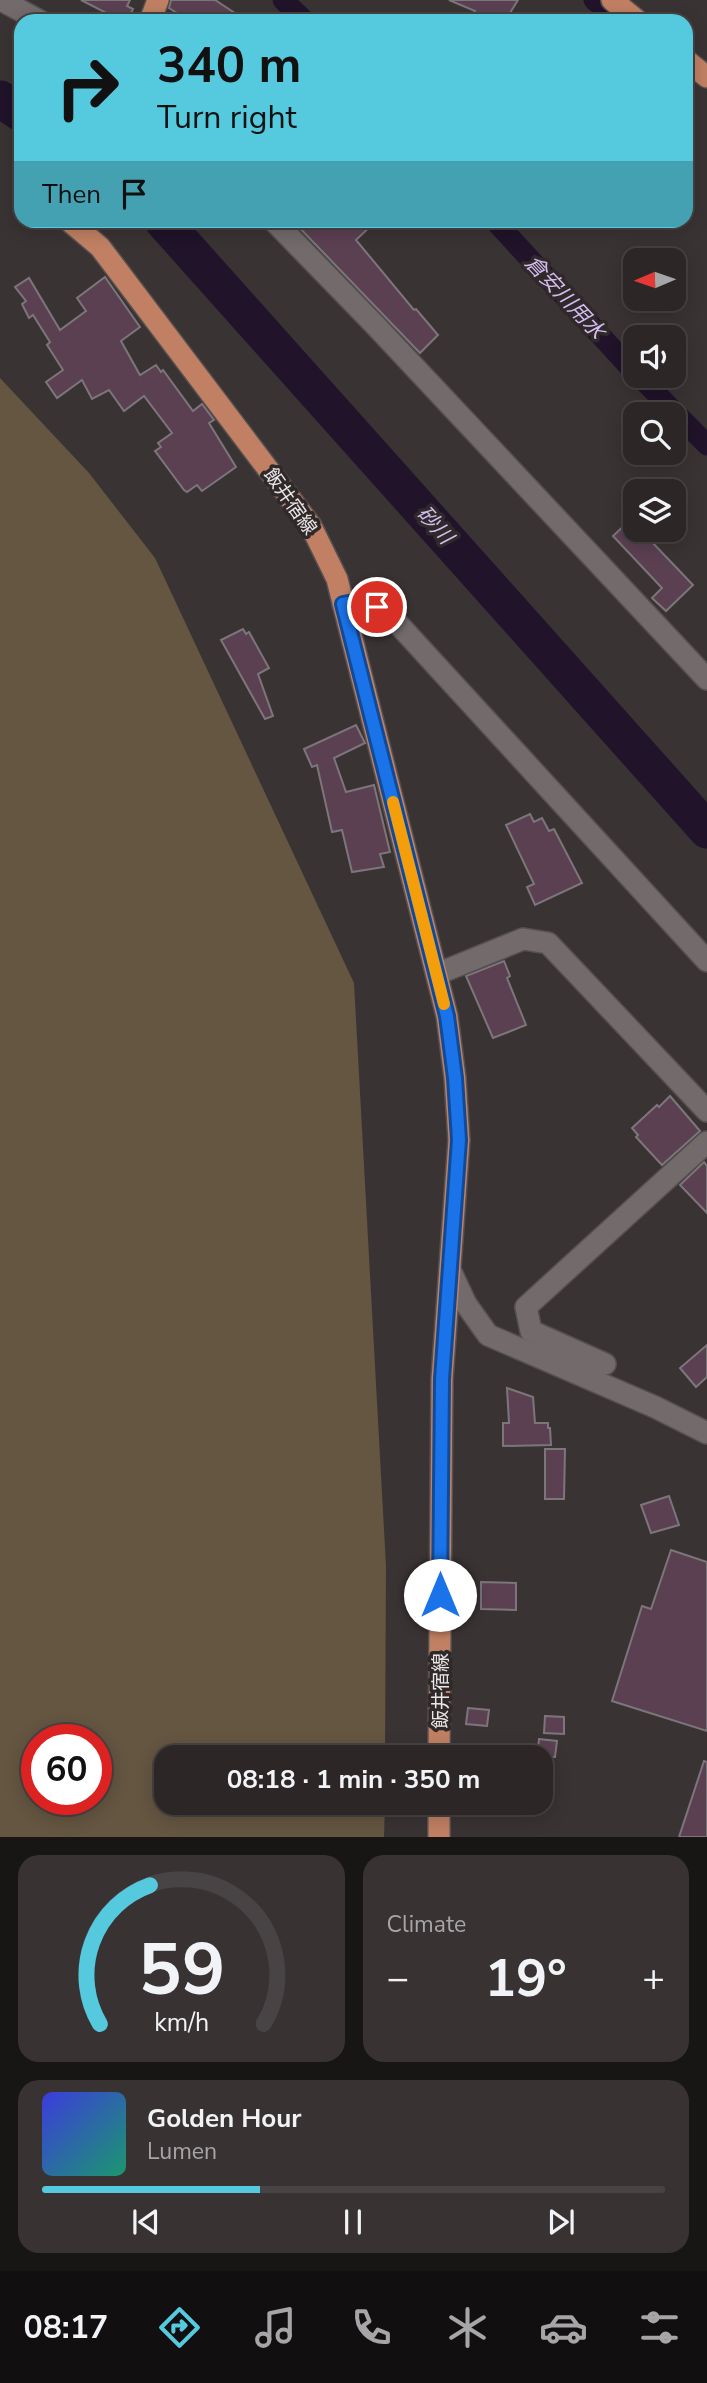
<!DOCTYPE html>
<html lang="en">
<head>
<meta charset="utf-8">
<style>
  body { margin:0; font-family:"Nunito Sans","Noto Sans JP",sans-serif; background:#383233; color:#f1f3f6; height:100vh; display:flex; flex-direction:column; font-size:26px; white-space:nowrap }
  * { box-sizing:border-box; margin:0 }
  p { font-size:23px; color:#a6a5a7 }
  .icon { flex:none; width:38px; height:38px; fill:none; stroke:currentColor; stroke-width:2; stroke-linecap:round; stroke-linejoin:round }
  .map { position:relative; height:1837px; overflow:hidden }
  .panel { display:flex; flex-direction:column; gap:18px; padding:18px; background:#181515; flex:1 }
  .panel>* { flex:none }
  .guide { position:absolute; left:14px; top:14px; width:679px; height:214px; border-radius:21px; box-shadow:0 4px 18px #0003,0 0 0 2px #484344; background:#55cadf; color:#111; overflow:hidden }
  .needle { width:46px; rotate:268deg }
  .controls { position:absolute; left:623px; top:248px; display:grid; gap:14px }
  .controls a { display:grid; place-items:center; width:63px; height:63px; border-radius:14px; background:#2c2627; box-shadow:0 4px 18px #0003,0 0 0 2px #484344; font-size:35px }
  .speed { position:absolute; left:21px; top:1724px; display:flex; gap:14px; font-size:35px; font-weight:700; text-align:center }
  .speed>* { display:grid; place-content:center; width:91px; height:91px; border-radius:50%; background:#2c2627; box-shadow:0 4px 18px #0003,0 0 0 2px #484344; line-height:1 }
  .speed .limit { border:10px solid #d22; background:#fff; color:#111 }
  .pin { position:absolute; display:grid; place-items:center; width:60px; height:60px; color:#fff; margin:-30px; border:4px solid #fff; border-radius:50%; box-shadow:0 2px 7px #0007 }
  .me { position:absolute; width:77px; margin:-38px; rotate:0deg; stroke-linejoin:round; filter:drop-shadow(0 0 5px #0008) }
  .turn { display:flex; align-items:center; gap:24px; height:147px; padding:0 28px; font-size:32px }
  .turn .icon { width:91px; height:91px; stroke-width:2.5 }
  .turn b { display:block; font-size:49px; line-height:60px }
  .then { display:flex; align-items:center; height:66px; padding:0 28px; background:#0003; gap:14px; font-size:26px }
  .big { font-size:52px; font-weight:700; line-height:1.1 }
  .panel .card { flex:1; display:flex; flex-direction:column; justify-content:center; gap:10px; min-width:0; padding:0 24px; border-radius:21px; background:#383233 }
  .panel .dial { align-items:center; gap:0 }
  .dial svg { height:182px; overflow:visible; fill:none; stroke:#484344; stroke-width:7; stroke-linecap:round; text-anchor:middle }
  .dial text { fill:#f1f3f6; stroke:none }
  .song { display:flex; align-items:center; gap:21px }
  .cover { width:84px; height:84px; border-radius:10px; background:linear-gradient(135deg,hsl(240 70% 55%),hsl(160 70% 35%)) }
  .played { height:7px; border-radius:4px; background:linear-gradient(90deg,#55cadf 35%,#484344 35%) }
  .keys { display:flex; justify-content:space-around; direction:ltr }
  .heat { display:flex; justify-content:space-between; align-items:center; font-size:38px; direction:ltr }
  .panel .tiles { flex:1; display:grid; gap:18px; grid-template-columns:1fr 1fr }
  .card:last-child { grid-column:span 2 }
  .trip { position:absolute; left:154px; top:1745px; width:399px; height:70px; border-radius:21px; background:#2c2627; box-shadow:0 4px 18px #0003,0 0 0 2px #484344; font-weight:700; line-height:70px; text-align:center }
  .tabs { display:flex; height:112px; justify-content:space-around; align-items:center; background:#120f10; color:#a6a5a7 }
  .tabs .icon { width:49px; height:49px }
  .tabs .on { color:#55cadf }
  .tabs b { font-size:32px; color:#f1f3f6 }
  .map>svg:first-child { display:block }
</style>
</head>
<body>
<div class="map">
<svg width="707" height="1837" viewBox="0 0 707 1837">
  <rect width="100%" height="100%" fill="#3a3334"/>
  <!-- green -->
  <path fill="#645641" fill-rule="evenodd" d="M0,378l89,95 66,85 199,425 32,583 -1,191h-219v45l219,1 -1,34h-384zM37,1740h59v59h-59z"/>
  <g fill="none" stroke-linecap="round" stroke-linejoin="round">
    <!-- canal -->
    <g stroke="#20132a" stroke-width="21">
      <polyline points="283,0 305,21"/>
      <polyline points="594,0 621,21"/>
      <polyline points="494,220 635,373"/>
      <polyline points="639,376 707,445"/>
    </g>
    <!-- river -->
    <g stroke="#20132a" stroke-width="37">
      <polyline points="0,99 21,113"/>
      <polyline points="162,220 707,830"/>
    </g>
  </g>
  <!-- building -->
  <g fill="#5b4052" stroke="#7c767a" stroke-width="2">
    <polygon points="81,0 130,0 127,6 133,9 127,21 122,21"/>
    <polygon points="171,0 215,0 247,21 190,21 169,8"/>
    <polygon points="449,0 518,0 505,21 469,21 475,11"/>
    <polygon points="292,220 377,220 356,240 414,310 416,309 438,335 420,353"/>
    <polygon points="105,277 140,327 121,341 140,375 156,365 161,372 163,370 193,411 202,404 214,420 209,423 236,467 202,491 197,485 187,492 184,490 155,451 161,447 158,443 172,433 144,396 124,411 109,390 92,399 82,380 57,398 46,382 63,370 47,345 50,342 33,315 29,318 22,304 26,301 15,287 29,278 60,330 86,311 77,298"/>
    <polygon points="630,520 635,526 635,530 663,530 650,540 693,585 666,611 652,598 662,588 613,536"/>
    <polygon points="243,629 246,634 249,632 269,668 258,674 273,716 265,719 221,640"/>
    <polygon points="356,725 365,743 334,758 346,792 374,785 390,852 380,854 384,867 352,872 342,830 332,832 317,765 312,767 304,749"/>
    <polygon points="530,814 534,822 542,818 549,831 554,829 582,883 535,905 527,887 534,884 506,825"/>
    <polygon points="504,961 510,976 507,978 526,1025 493,1038 466,976"/>
    <polygon points="670,1096 700,1131 662,1165 636,1137 638,1135 632,1128 657,1105 659,1107"/>
    <polygon points="704,1162 707,1166 707,1213 680,1185"/>
    <polygon points="707,1345 707,1377 696,1387 680,1368"/>
    <polygon points="507,1388 533,1397 535,1423 548,1423 548,1428 550,1428 551,1445 503,1446 503,1423 509,1423"/>
    <polygon points="545,1449 565,1449 564,1499 545,1499"/>
    <polygon points="669,1496 679,1525 651,1533 641,1505"/>
    <polygon points="671,1550 707,1562 707,1731 612,1701 642,1606 651,1609"/>
    <polygon points="481,1582 516,1583 516,1610 481,1609"/>
    <polygon points="468,1708 489,1710 487,1726 466,1724"/>
    <polygon points="545,1716 564,1717 564,1734 544,1733"/>
    <polygon points="539,1739 557,1741 555,1757 537,1757"/>
    <polygon points="704,1761 707,1762 707,1837 679,1837"/>
  </g>
  <g fill="none" stroke-linecap="round" stroke-linejoin="round">
    <!-- minor casing -->
    <g stroke="#555050" stroke-width="24">
      <g id="minor">
        <polyline points="1,0 40,21"/>
        <polyline points="273,220 375,325 707,679"/>
        <polyline points="343,604 365,600 389,614 707,961"/>
        <polyline points="437,974 523,939 548,943 707,1111"/>
        <polyline points="450,1270 466,1304 488,1335 655,1407 707,1433"/>
        <polyline points="605,1364 531,1331 526,1307 707,1142"/>
      </g>
    </g>
    <!-- major casing -->
    <g stroke="#555050" stroke-width="24">
      <g id="major">
        <polyline points="612,0 638,21"/>
        <polyline points="150,21 158,0"/>
        <polyline points="686,60 707,77"/>
        <polyline points="68,220 100,247 311,526 337,579 447,1016 455,1078 459,1140 442,1379 439,1757"/>
        <polyline points="439,1837 439,1802"/>
      </g>
    </g>
    <!-- minor -->
    <use href="#minor" stroke="#726a6b" stroke-width="21"/>
    <!-- major -->
    <use href="#major" stroke="#c18063" stroke-width="21"/>
  </g>
  <g fill="none" stroke-linecap="round" stroke-linejoin="round">
    <!-- route casing -->
    <g stroke="#114b97" stroke-width="18">
      <polyline id="route" points="377,607 365,600 343,604 447,1016 455,1078 459,1140 442,1379 440,1595"/>
    </g>
    <!-- route -->
    <use href="#route" stroke="#1a73e8" stroke-width="12"/>
    <!-- slow -->
    <polyline stroke="#f59e0b" stroke-width="12" points="393,802 444,1004"/>
  </g>
  <g text-anchor="middle" stroke-width="7" stroke-linejoin="round" paint-order="stroke">
    <!-- street labels -->
    <g font-size="19" fill="#eae5e6" stroke="#30292a">
      <text transform="translate(291 501) rotate(55)" y="7">飯井宿線</text>
      <text transform="translate(440 1691) rotate(-90)" y="7">飯井宿線</text>
    </g>
    <!-- water labels -->
    <g font-size="21" font-style="italic" fill="#d5bbef" stroke="#30292a">
      <text transform="translate(565 297) rotate(47)" y="7">倉安川用水</text>
      <text transform="translate(435 525) rotate(48)" y="7">砂川</text>
    </g>
  </g>
</svg>
<div class="controls">
<a><svg class="needle" viewBox="-14 -14 28 28"><path d="M0-13l5 13h-10z" fill="#e53935"/><path d="M0 13l5-13h-10z" fill="#a6a5a7"/></svg></a>
<a><svg class="icon" aria-label="sound" viewBox="0 0 24 24"><path d="M4 9h4l5-4v14l-5-4H4zM17 9q2 3 0 6"/></svg></a>
<a><svg class="icon" aria-label="search" viewBox="0 0 24 24"><circle cx="10" cy="10" r="6"/><path d="M15 15l6 6"/></svg></a>
<a><svg class="icon" aria-label="layers" viewBox="0 0 24 24"><path d="M12 4l9 5-9 5-9-5zM3 14l9 5 9-5"/></svg></a>
</div>
<div class="speed"><div class="limit">60</div></div>
<div class="pin" style="left:377px;top:607px;background:#d93025"><svg class="icon" aria-label="arrive" viewBox="0 0 24 24"><path d="M6 21V4h12l-3 4 3 4H6"/></svg></div>
<svg class="me" style="left:440px;top:1595px" viewBox="-20 -20 40 40"><circle r="19" fill="#fff"/><path d="M0-13L10 11 0 6-10 11z" fill="#1a73e8"/></svg>
<div class="trip">08:18 · 1 min · 350 m</div>
<div class="guide">
<div class="turn"><svg class="icon" aria-label="right" viewBox="0 0 24 24"><path d="M7 20v-9h11M14 6l5 5-5 5"/></svg><div><b>340 m</b>Turn right</div></div>
<div class="then">Then<svg class="icon" aria-label="arrive" viewBox="0 0 24 24"><path d="M6 21V4h12l-3 4 3 4H6"/></svg></div>
</div>
</div>
<section class="panel">
<div class="tiles">
<div class="card dial"><svg viewBox="0 0 100 80">
<path d="M14 69A42 42 0 1 1 86 69"/>
<path d="M14 69A42 42 0 0 1 36 8" stroke="#55cadf"/>
<text x="50" y="56" font-size="32" font-weight="700">59</text>
<text x="50" y="72" font-size="11">km/h</text>
</svg></div>
<div class="card"><p>Climate</p>
<div class="heat"><a>−</a><b class="big">19°</b><a>+</a></div>
</div>
<div class="card">
<div class="song"><i class="cover"></i><div><b>Golden Hour</b><p>Lumen</p></div></div>
<div class="played"></div>
<div class="keys"><svg class="icon" aria-label="previous" viewBox="0 0 24 24"><path d="M18 5L8 12l10 7zM5 5v14"/></svg><svg class="icon" aria-label="pause" viewBox="0 0 24 24"><path d="M8 5v14M16 5v14"/></svg><svg class="icon" aria-label="next" viewBox="0 0 24 24"><path d="M6 5l10 7-10 7zM19 5v14"/></svg></div>
</div>
</div>
</section>
<nav class="tabs">
<b>08:17</b>
<svg class="icon on" aria-label="directions" viewBox="0 0 24 24"><path d="M12 3l9 9-9 9-9-9zM9 14v-3h6M13 9l2 2-2 2"/></svg>
<svg class="icon" aria-label="music" viewBox="0 0 24 24"><path d="M9 18V5l10-2v13"/><circle cx="6" cy="18" r="3"/><circle cx="16" cy="16" r="3"/></svg>
<svg class="icon" aria-label="phone" viewBox="0 0 24 24"><path d="M5 4h4l2 5-3 2q2 4 5 5l2-3 5 2v4C11 20 4 13 5 4z"/></svg>
<svg class="icon" aria-label="climate" viewBox="0 0 24 24"><path d="M12 3v18M4 7l16 10M4 17L20 7"/></svg>
<svg class="icon" aria-label="car" viewBox="0 0 24 24"><path d="M5 17H2v-5l4-1 3-4h7l3 4 3 1v5h-3M9 17h6M6 11h13"/><circle cx="7" cy="17" r="2"/><circle cx="17" cy="17" r="2"/></svg>
<svg class="icon" aria-label="filters" viewBox="0 0 24 24"><path d="M4 7h16M4 17h16"/><circle cx="9" cy="7" r="2"/><circle cx="15" cy="17" r="2"/></svg>
</nav>
</body>
</html>
